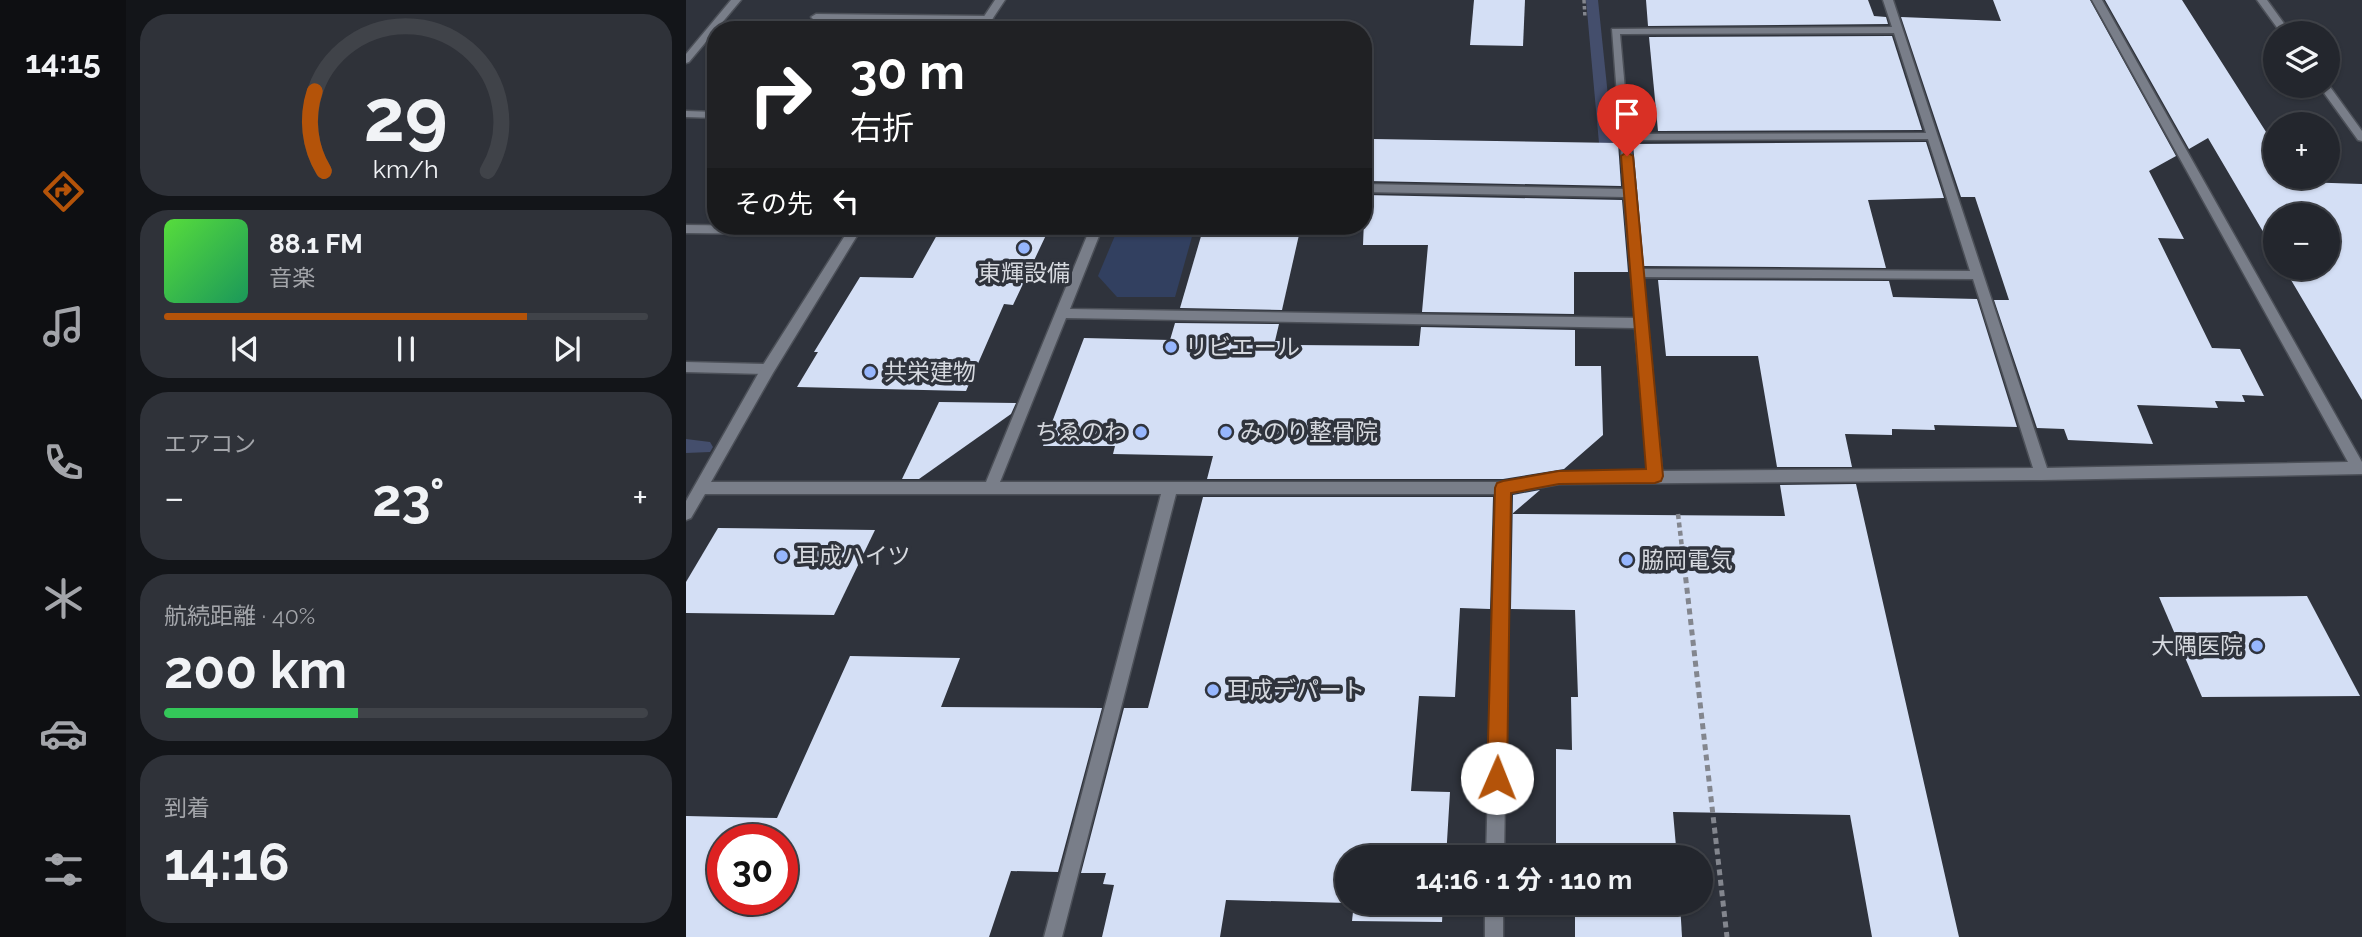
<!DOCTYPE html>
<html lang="ja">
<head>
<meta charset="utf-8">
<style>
  body { margin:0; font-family:Raleway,"Noto Sans JP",sans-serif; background:#2f3239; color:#f1f3f6; height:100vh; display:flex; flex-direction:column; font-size:26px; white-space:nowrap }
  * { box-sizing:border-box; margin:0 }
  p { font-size:23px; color:#a3a5aa }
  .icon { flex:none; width:38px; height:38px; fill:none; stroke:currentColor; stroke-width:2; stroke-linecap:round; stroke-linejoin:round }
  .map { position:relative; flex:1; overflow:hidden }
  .side { display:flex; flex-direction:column; gap:14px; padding:14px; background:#131519; width:560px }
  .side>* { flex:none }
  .hud { position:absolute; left:21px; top:21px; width:665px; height:214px; border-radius:28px; box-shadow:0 2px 5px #0004,0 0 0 2px #404349; background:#202124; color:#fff; overflow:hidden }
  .buttons { position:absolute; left:1577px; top:21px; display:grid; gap:14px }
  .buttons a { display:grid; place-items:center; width:77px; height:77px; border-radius:50%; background:#23262d; box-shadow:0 2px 5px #0004,0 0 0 2px #404349; font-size:35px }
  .speed { position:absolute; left:21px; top:824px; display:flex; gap:14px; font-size:35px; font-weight:700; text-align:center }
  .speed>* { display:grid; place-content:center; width:91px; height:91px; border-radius:50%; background:#23262d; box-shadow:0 2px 5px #0004,0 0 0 2px #404349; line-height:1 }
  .speed .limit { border:10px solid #d22; background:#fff; color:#111 }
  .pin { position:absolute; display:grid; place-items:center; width:60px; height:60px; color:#fff; margin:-72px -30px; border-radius:50% 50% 50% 0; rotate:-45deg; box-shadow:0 0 7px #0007 }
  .pin .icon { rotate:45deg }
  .me { position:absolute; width:77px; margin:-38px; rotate:1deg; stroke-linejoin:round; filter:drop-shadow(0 0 5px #0008) }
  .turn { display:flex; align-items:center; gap:24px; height:147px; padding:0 28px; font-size:32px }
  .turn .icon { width:91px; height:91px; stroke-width:2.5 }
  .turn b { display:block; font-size:49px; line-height:60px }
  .then { display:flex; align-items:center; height:66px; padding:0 28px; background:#0003; gap:14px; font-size:26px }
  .big { font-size:52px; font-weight:700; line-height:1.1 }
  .side .card { flex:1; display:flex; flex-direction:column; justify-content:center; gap:10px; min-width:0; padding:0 24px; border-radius:28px; background:#2f3239 }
  .side .dial { align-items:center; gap:0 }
  .dial svg { height:182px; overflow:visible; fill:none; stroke:#404349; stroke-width:7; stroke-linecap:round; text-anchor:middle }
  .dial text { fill:#f1f3f6; stroke:none }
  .song { display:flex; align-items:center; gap:21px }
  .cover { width:84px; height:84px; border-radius:10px; background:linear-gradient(135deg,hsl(110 70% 55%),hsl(150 70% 35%)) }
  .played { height:7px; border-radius:4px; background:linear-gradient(90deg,#b45309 75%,#404349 75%) }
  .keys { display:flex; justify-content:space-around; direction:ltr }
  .heat { display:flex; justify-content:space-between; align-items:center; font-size:38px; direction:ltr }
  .charge { height:10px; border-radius:5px; background:linear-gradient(90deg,#34c759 40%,#404349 0) }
  .trip { position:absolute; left:649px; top:845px; width:378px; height:70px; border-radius:35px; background:#23262d; box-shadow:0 2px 5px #0004,0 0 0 2px #404349; font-weight:700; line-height:70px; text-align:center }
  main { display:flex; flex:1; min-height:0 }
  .tab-bar { display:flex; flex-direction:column; width:126px; justify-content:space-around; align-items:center; background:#0e0f12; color:#a3a5aa }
  .tab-bar .icon { width:49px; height:49px }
  .tab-bar .active { color:#b45309 }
  .tab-bar b { font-size:32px; color:#f1f3f6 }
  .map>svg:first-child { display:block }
</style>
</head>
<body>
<main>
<nav class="tab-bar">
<b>14:15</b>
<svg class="icon active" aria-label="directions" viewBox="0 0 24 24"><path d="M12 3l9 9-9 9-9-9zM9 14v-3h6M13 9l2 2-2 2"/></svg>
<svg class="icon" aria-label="music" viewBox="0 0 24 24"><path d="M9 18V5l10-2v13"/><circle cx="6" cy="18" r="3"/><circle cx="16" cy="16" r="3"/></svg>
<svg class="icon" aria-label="phone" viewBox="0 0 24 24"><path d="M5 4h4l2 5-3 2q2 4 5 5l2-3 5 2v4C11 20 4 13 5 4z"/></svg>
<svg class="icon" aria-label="climate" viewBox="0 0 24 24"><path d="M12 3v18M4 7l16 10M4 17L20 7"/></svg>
<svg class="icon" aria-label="car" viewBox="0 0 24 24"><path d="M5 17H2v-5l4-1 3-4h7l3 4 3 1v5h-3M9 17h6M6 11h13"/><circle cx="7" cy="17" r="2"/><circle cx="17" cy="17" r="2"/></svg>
<svg class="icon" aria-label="filters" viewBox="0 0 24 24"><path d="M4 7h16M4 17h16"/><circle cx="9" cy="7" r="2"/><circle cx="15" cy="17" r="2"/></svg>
</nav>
<section class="side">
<div class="card dial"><svg viewBox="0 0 100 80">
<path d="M14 69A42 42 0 1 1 86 69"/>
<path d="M14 69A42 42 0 0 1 10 34" stroke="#b45309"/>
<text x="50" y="56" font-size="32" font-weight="700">29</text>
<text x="50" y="72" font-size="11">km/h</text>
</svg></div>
<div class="card">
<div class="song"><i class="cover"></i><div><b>88.1 FM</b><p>音楽</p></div></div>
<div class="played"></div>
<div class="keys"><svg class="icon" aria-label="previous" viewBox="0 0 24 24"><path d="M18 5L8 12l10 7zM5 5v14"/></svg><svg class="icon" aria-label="pause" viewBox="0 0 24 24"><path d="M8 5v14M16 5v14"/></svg><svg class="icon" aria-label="next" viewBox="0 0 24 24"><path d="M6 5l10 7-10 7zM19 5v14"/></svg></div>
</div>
<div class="card"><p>エアコン</p>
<div class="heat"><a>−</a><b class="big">23°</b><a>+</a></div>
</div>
<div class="card"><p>航続距離 · 40%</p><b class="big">200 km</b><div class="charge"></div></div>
<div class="card"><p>到着</p><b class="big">14:16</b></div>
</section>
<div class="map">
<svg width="1676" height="937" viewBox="0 0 1676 937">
  <rect width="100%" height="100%" fill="#2f333c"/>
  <!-- green -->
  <polygon fill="#324060" points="433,226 509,226 489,297 431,297 412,276"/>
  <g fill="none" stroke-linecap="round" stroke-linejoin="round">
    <!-- stream -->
    <g fill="#444e6c" fill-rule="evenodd">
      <polygon points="900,0 912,0 928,154 921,158 914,154"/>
      <polygon points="0,439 24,442 27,447 24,452 0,453"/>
    </g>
  </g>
  <!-- building -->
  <g fill="#d4dff5" fill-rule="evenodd">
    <polygon points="788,0 839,0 837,46 784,45"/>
    <polygon points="960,0 1182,0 1188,16 1200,17 1202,24 962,26"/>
    <polygon points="1307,0 1404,0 1490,156 1463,171 1498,239 1472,238 1526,348 1554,349 1578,396 1556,395 1559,402 1529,401 1532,408 1451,405 1467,444 1382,440 1378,429 1351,428 1308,300 1323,300 1289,197 1275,197 1215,17 1315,21"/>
    <polygon points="1419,0 1496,0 1589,146 1589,181 1676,184 1676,400 1598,268 1642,268 1642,215 1589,215 1589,252 1522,138 1503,149"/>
    <polygon points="1206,36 1236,130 972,131 963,37"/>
    <polygon points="687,139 932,143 935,186 681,181"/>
    <polygon points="1240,142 1258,198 1182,200 1200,268 958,266 947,144"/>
    <polygon points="679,195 936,200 942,272 888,272 888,314 736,312 742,245 677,245"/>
    <polygon points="256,226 307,226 304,232 361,233 327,305 318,304 280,391 111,387 132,352 128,352 174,277 227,278"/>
    <polygon points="518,226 615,226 596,310 494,308"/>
    <polygon points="972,280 1203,281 1207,297 1291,299 1331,427 1248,425 1249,430 1206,429 1206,435 1159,434 1166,467 1091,467 1072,356 980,356"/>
    <polygon points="489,323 593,324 589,341 608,341 608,345 733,346 735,327 889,330 889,366 915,366 917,435 878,469 817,479 521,479 527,456 427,454 429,446 357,446 398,338 484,340"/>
    <polygon points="253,402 330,403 325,414 233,479 216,479"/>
    <polygon points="1170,484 1273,937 1186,937 1164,815 987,812 991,858 888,858 888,844 870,843 870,749 886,750 885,697 892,697 889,610 825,609 827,495 854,490 826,514 1099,516 1094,485"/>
    <polygon points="517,497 807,497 804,609 774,608 769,697 733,696 725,791 764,792 760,858 662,858 662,903 540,900 534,937 416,937 428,885 417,884 420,873 395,873 438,708 462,708"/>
    <polygon points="32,528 189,530 148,615 0,613 0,582"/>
    <polygon points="1621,596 1674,696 1516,697 1473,597"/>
    <path d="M164,656l110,2 -19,49 161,1 -44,164 -47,-1 -22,66h-303v-121l91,2zM37,840h59v60h-59z"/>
    <polygon points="668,903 757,903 756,922 666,921"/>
    <polygon points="889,903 994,903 996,937 889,937"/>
  </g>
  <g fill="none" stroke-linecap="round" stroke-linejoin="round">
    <!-- service casing -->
    <g stroke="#4c5058" stroke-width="3">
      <g id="service">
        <polygon points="130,14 302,16 307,19 302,22 127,19 125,17"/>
        <polygon points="0,225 168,227 174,231 168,235 0,233"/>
        <polygon points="0,362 82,364 88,369 82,374 0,372"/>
      </g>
    </g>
    <!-- minor casing -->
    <g stroke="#4c5058" stroke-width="3">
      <g id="minor">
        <polygon points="45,0 55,0 3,62 0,63 0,54"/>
        <polygon points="309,0 319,0 299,30 289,30"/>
        <path d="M1197,0h10l154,468 301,-6 -256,-462h10l260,462v12l-320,6 -483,4 -49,9 -6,365h-18l10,-364h-320l-114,443h-18l117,-443h-456l-14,24 -5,2v-19l77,-136 88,-139h12l-90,147 -62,109h275l105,-256h12l-33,83 565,9 -11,-121 -261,-5v-8l261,5 -12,-160 280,-2zM1208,33l32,100 -297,1 -9,-100zM1242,139l42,132 -328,-2 -12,-129zM957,277l330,2 60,189 -371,3zM380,318l569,10 13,143 -89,1 -56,10h-503z"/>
        <polygon points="1571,0 1581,0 1605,33 1595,33"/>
        <polygon points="1642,84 1676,131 1676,141 1672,140 1633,86 1642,86"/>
        <polygon points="0,111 30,112 30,118 0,117"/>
        <rect x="799" y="903" width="18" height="34"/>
      </g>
    </g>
    <!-- path-far2 -->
    <polyline stroke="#83868e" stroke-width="3.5" stroke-dasharray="3.5 2.5" stroke-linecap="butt" points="898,0 899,18"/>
    <!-- path-far1 -->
    <polyline stroke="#83868e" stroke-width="4.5" stroke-dasharray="5 3.5" stroke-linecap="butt" points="992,514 996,548"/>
    <!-- path -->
    <polyline stroke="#83868e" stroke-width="5" stroke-dasharray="6 4.5" stroke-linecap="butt" points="996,546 1041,937"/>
    <!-- service -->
    <use href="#service" fill="#797e89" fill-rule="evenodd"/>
    <!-- minor -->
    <use href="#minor" fill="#797e89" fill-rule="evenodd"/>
  </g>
  <!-- route -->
  <polygon fill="#b45309" stroke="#753606" stroke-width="2" points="941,152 947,156 977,476 975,481 969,483 873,484 825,493 821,778 818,785 811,788 804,785 801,778 809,488 811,483 817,481 873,471 960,469 935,156"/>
  <!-- markers -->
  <g fill="#96b6fd" stroke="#2f333c" stroke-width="2.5">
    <circle cx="338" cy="248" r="7"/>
    <circle cx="485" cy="347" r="7"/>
    <circle cx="184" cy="372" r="7"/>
    <circle cx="455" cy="432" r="7"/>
    <circle cx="540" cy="432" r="7"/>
    <circle cx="96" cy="556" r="7"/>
    <circle cx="941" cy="560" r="7"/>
    <circle cx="1571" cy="646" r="7"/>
    <circle cx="527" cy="690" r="7"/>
  </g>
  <g text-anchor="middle" stroke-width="7" stroke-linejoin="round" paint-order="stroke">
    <!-- poi labels -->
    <g font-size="23" fill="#d6d9df" stroke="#2f333c" text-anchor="start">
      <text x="338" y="281" text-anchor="middle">東輝設備</text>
      <text x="499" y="355">リビエール</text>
      <text x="198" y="380">共栄建物</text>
      <text x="441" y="440" text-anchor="end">ちゑのわ</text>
      <text x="554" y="440">みのり整骨院</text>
      <text x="110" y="564">耳成ハイツ</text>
      <text x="955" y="568">脇岡電気</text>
      <text x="1557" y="654" text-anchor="end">大隅医院</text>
      <text x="541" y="698">耳成デパート</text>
    </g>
  </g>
</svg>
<div class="buttons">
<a><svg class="icon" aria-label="layers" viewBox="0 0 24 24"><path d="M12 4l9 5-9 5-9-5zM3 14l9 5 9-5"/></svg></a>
<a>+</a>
<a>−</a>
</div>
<div class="speed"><div class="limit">30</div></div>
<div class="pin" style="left:941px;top:156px;background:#d93025"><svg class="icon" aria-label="arrive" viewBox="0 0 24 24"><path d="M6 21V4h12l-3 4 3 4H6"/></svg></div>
<svg class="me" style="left:811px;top:778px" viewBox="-20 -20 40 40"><circle r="19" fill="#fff"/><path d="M0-13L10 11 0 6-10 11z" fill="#b45309"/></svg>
<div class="trip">14:16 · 1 分 · 110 m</div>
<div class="hud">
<div class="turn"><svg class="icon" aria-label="right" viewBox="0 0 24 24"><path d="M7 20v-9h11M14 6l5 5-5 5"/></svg><div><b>30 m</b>右折</div></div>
<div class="then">その先<svg class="icon" aria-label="left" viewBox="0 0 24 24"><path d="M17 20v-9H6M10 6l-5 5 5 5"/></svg></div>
</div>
</div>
</main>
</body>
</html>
